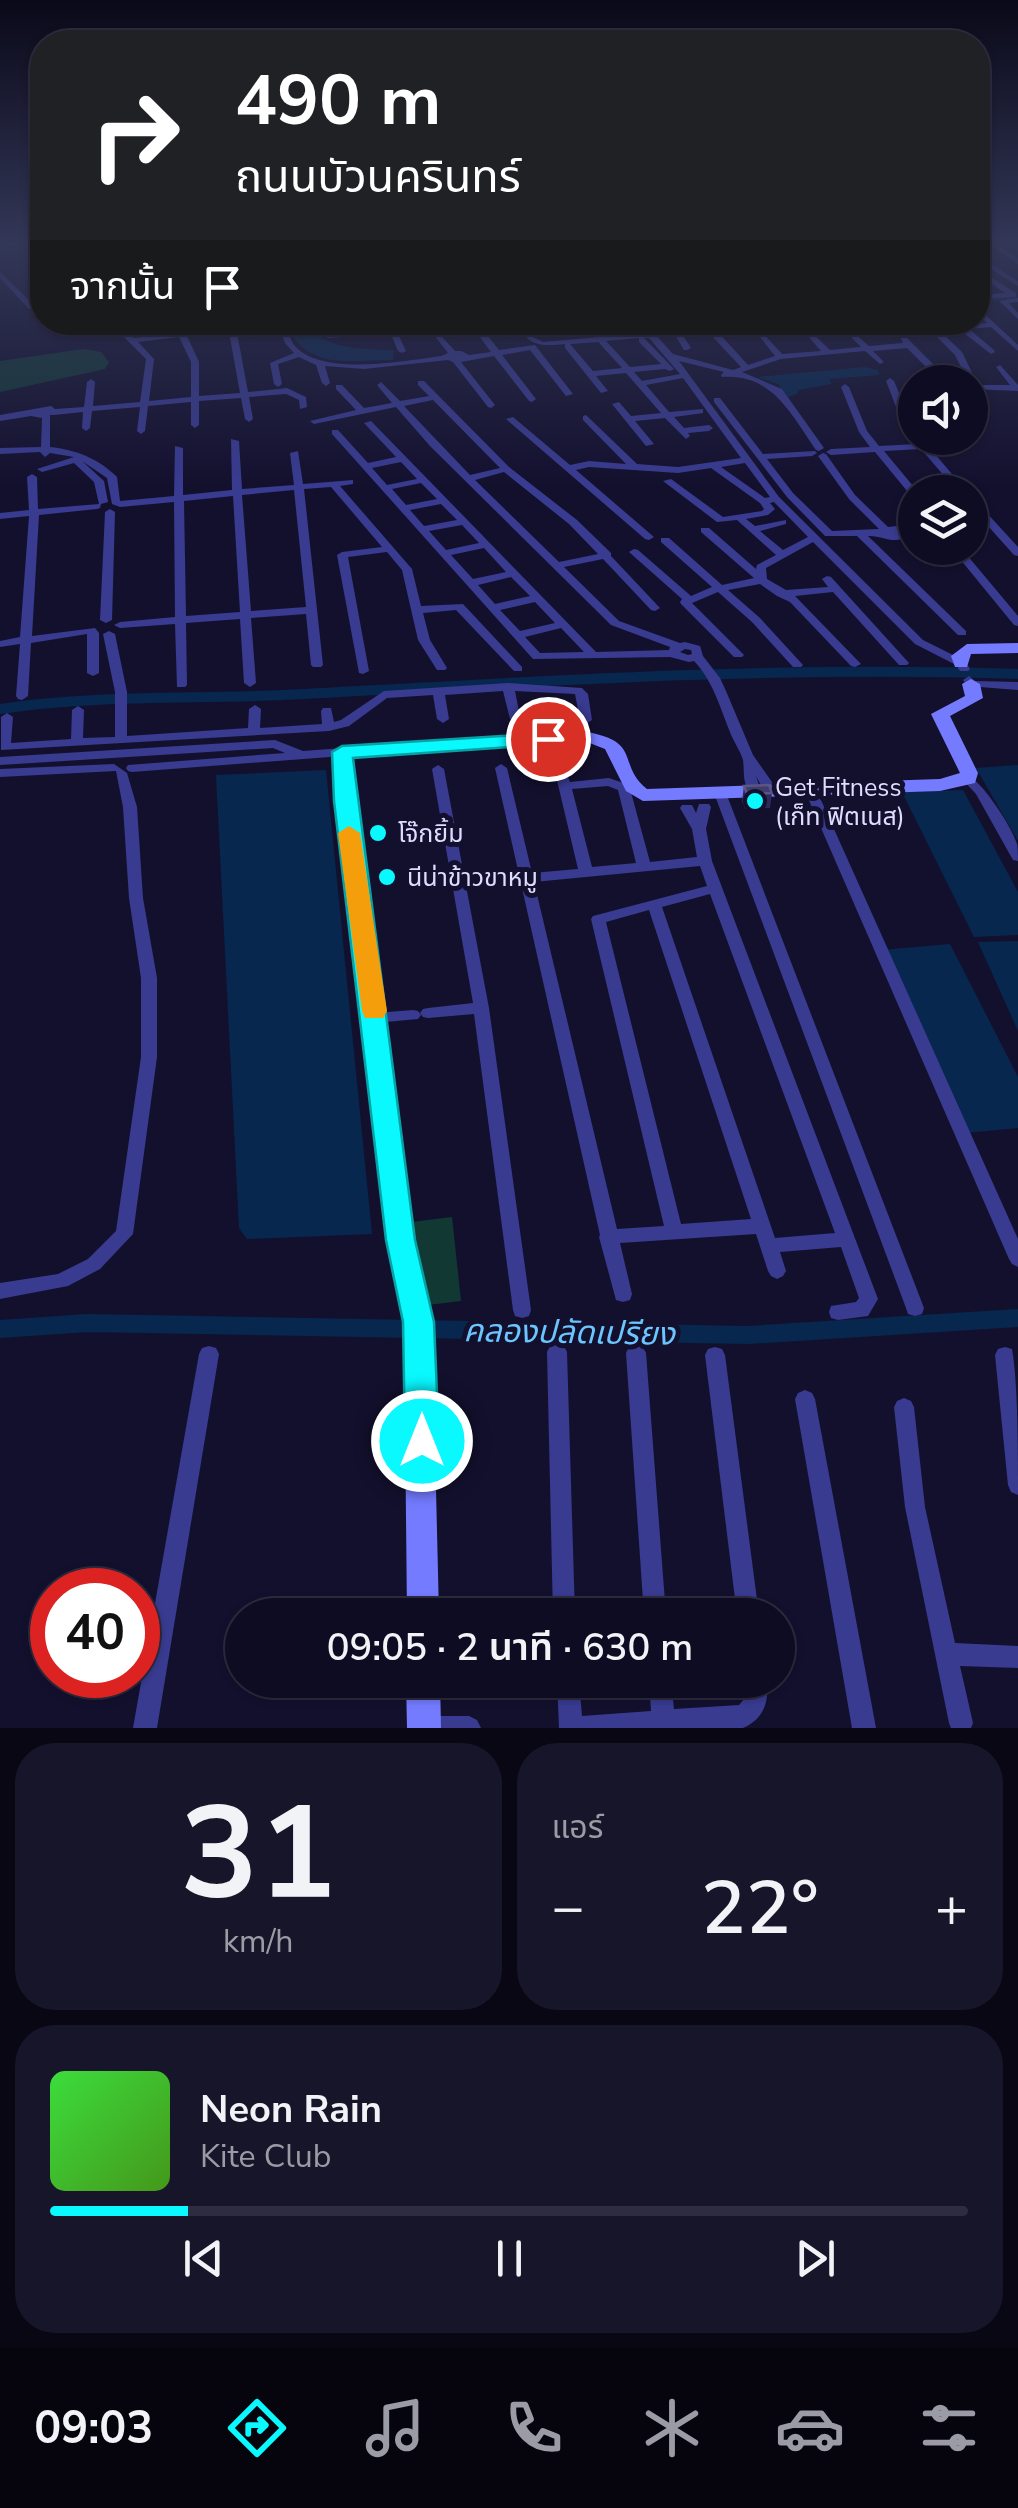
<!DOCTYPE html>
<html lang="th">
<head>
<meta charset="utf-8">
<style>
  body { margin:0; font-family:"Nunito Sans","Noto Sans Thai",sans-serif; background:#17152a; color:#f1f3f6; height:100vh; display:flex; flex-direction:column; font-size:38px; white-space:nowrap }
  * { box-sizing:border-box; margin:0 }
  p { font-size:32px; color:#9b9ba5 }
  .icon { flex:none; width:55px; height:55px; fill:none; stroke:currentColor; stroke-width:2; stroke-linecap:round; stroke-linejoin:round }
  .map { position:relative; height:1728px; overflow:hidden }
  .panel { display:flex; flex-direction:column; gap:15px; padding:15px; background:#080713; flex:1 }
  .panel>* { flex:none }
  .top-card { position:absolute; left:30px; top:30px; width:960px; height:305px; border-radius:40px; box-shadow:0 2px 8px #0004,0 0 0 2px #2e2c40; background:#202124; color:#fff; overflow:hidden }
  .buttons { position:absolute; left:898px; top:365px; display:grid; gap:20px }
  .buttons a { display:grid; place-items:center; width:90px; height:90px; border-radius:50%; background:#0e0c22; box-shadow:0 2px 8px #0004,0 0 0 2px #2e2c40; font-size:50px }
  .speed { position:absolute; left:30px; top:1568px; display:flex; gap:20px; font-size:50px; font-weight:700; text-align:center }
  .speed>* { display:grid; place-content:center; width:130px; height:130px; border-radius:50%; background:#0e0c22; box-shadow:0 2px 8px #0004,0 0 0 2px #2e2c40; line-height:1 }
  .speed .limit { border:15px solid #d22; background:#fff; color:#111 }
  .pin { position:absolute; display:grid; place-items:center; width:85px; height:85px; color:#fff; margin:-42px; border:5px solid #fff; border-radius:50%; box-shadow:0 2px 10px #0007 }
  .me { position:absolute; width:110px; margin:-55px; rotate:0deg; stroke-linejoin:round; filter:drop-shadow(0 0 8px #0008) }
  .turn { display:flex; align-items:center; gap:35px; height:210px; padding:0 40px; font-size:45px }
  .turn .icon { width:130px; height:130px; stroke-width:2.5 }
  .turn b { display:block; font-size:70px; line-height:85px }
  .then { display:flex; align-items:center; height:95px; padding:0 40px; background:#0003; gap:20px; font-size:38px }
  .big { font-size:75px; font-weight:600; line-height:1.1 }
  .panel .widget { flex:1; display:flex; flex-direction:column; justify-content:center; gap:15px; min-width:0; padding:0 35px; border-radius:40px; background:#17152a }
  .panel .dial { align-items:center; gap:0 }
  .dial b { font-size:130px; line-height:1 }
  .song { display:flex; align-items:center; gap:30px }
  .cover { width:120px; height:120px; border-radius:15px; background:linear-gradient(135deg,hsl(120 70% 55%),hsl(100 70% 35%)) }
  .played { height:10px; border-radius:5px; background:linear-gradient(90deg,#09f9ff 15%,#2e2c40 15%) }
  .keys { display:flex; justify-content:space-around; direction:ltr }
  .heat { display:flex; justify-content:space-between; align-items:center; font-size:55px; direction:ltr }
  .panel .tiles { flex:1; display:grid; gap:15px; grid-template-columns:1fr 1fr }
  .widget:last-child { grid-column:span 2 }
  .trip { position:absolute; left:225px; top:1598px; width:570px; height:100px; border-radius:50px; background:#0e0c22; box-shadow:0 2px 8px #0004,0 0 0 2px #2e2c40; font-weight:600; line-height:100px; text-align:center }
  .menu { display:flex; height:160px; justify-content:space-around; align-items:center; background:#06050e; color:#9b9ba5 }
  .menu .icon { width:70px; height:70px }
  .menu .on { color:#09f9ff }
  .menu b { font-size:45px; color:#f1f3f6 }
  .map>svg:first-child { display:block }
</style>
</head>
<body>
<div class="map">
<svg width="1018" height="1728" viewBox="0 0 1018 1728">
  <rect width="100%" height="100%" fill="#13102e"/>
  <!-- green -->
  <g fill="#123834">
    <polygon points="84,349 101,352 109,362 105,369 0,392 0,361"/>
    <polygon points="452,1217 461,1301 428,1305 411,1222"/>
  </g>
  <!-- water -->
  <g fill="#07274f">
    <path d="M288,327h22c18,24 57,22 84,23l-1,10c-42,0 -84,11 -105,-33z"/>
    <polygon points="865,367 878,370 879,375 829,379 832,384 798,390 797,394 788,397 778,384 757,377"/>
    <polygon points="1018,765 1018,841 976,768"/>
    <polygon points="326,770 372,1234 247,1239 239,1228 216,775"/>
    <polygon points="963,790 1018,892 1018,935 974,937 902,792"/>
    <polygon points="1018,941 1018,1031 978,942"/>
    <polygon points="950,944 1018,1077 1018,1128 966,1133 881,950"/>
  </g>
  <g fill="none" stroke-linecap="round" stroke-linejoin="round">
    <!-- stream -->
    <g stroke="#07274f" stroke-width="2.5">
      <polyline points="978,300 1018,298"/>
      <polyline points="715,330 804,322"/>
      <polyline points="661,335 681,333"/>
    </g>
    <!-- canal-far1 -->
    <path stroke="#07274f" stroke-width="10" d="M0,709c100,-15 203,-9 304,-15 238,-13 475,-28 714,-20"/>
    <!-- canal -->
    <polyline stroke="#07274f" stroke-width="18" points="0,1329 87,1323 748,1335 1018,1318"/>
    <!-- street -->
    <g fill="#383b90" fill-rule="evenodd">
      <polygon points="0,244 19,244 0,248"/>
      <polygon points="35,244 42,244 42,250 40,249"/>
      <polygon points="992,244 997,244 1018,259 1018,264 992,246"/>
      <polygon points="978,256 1018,281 1018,286 978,261"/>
      <polygon points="978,269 1016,293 1016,297 978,299 978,295 1005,293 978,274"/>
      <polygon points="0,272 34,305 42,305 42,309 29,309 0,278"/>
      <polygon points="1018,298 1018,302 1009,303 1018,313 1018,319 999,301"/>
      <polygon points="978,308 1018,345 1018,351 991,327 969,329 994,350 995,352 991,354 960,330 940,331 962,352 978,385 1010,385 996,367 1000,365 1018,385 1018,391 972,389 955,355 922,322 931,322 935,327 987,323 978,314"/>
      <path d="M113,322h6l15,16 43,-5 -5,-11h8l5,10 43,-5 -1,-5h8l13,70 39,-4 19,9 1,10 -7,2 -1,-9 -13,-6 -37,3 4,22 -4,3 -4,-3 -4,-21 -42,3v24l-4,3 -4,-3v-23l-43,4 -3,25 -4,3 -4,-3 3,-24 -48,4 -2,17 -4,3 -4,-3 1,-16 -29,3h-4v32c26,3 48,11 67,30l3,24 54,-5 1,-50 8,2v47l49,-5 -1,-51 8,2 3,48 52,-4 -4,-32 8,-2 5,33 50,-4v4l-13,2 72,83 9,37 42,-2 59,63v4h-8l-58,-61 -33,3 7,27 17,28 -2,2h-8l-19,-30 -16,-70 -15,-18 -39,5 21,114 -6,3 -4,-1 -22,-118 5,-3 40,-5 -51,-60 -27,2 19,176 -2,2h-8l-2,-2 -5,-51 -55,4 5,65 -6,4 -6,-4 -4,-64 -54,4 1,62 -2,2h-8l-2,-63 -55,4 -6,-3 6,-3 55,-5 -1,-115 -54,5 -8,-3 -5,-26 -25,-17 22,20 4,21 -7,2 -1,4 -3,1 -58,6 -7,121 63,-8 4,5v40l-6,3 -6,-3v-39l-56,9 -3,53 -6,4 -4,-1 -2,-3 4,-52 -20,3v-6l20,-4 9,-121 -29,3v-6l29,-3 -2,-33 5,-3 5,3 1,32 61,-5 -5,-22 -20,-19 -32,9 -5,-3 37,-12 -24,-4 -5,4 -5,-5 -40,2v-6l41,-1 1,-29 -11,-2 -31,5v-6l51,-9 4,3 29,-2 3,-25 4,-3 4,3 -2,24 47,-4 6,-43 -33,-33zM229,332l11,61 -41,3v-34l-12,-26zM179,337l12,25v35l-42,4 5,-42 -16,-17zM294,490l12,117 -55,4 -9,-116zM233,496l7,116 -54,4 -2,-115z"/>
      <path d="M277,322h8c3,8 5,17 9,23 26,32 110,16 147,11l7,-3 -17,-22 -33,3 8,17 -4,2 -4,-2 -7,-17 -63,4 -9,-4 -2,-12h8l2,11 2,1 104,-7 22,24h6l8,4 22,-3 -21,-28 7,-2 22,28 36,-5 38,49 -7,2 -36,-46 -28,5 34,44 -4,3 -3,-1 -35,-45 -33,6 34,43 -4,3 -3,-1 -35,-45 -5,-2 -84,9 -39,-3 5,17 -4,3 -4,-3 -6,-18 -17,-8 -21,7 4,20 -4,3 -4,-3 -4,-21 24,-10 -9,-10z"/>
      <path d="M512,322h8l13,15 10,5 102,-9 -10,-11h9l29,32 60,16 8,-3 -30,-32 -27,2 7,11 -4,2h-3l-9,-15 4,-2 37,-3 32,35 27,-9 -19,-24 4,-2 22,24 39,-3 -20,-23 4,-2 25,24 31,-3 -19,-19 4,-2 23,20 34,-3 -2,-5h6l32,32 6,12h-8l-5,-9 -25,-25 -34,3 11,11 -4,2 -15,-13 -84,8 -39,13 40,17 42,59 -5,3 -3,-1c-25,-36 -44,-77 -94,-73l-1,-2 3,-3 -45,-11 100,136 144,143 42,21 5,8 -2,2h-8l-4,-6 -41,-21 -102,-102 -47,26 1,11 19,11 42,-3 -6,-8 5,-3 4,1 78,86 -2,2h-8l-66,-73 -38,4 66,68 -6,3 -4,-1 -61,-64 -13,-6 -17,-12 -32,6 32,28 43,47 -2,2h-8l-41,-45 -34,-30 -26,11 52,52 -2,2h-8l-53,-53 -1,-2 2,-3 -53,-47 5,-3 4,1 53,46 21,-9 -51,-45v-4h8l53,47 32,-7 -53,-46v-4h8l47,41 1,-4 19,-10 -39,-35 -20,2 -54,-41 8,-2 52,38 39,-6 2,-2 -4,-6 -49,-35 -33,5 -89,-6 -13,3 78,67 -5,3 -4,-1 -139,-120 7,-2 57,48 19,-4 37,3 -43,-44v-4l3,-1 51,49 41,3 63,-9 -58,-80 -37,7 23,27 34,-3v4l-29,4 10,11 25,-3 4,3 -4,3 -21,2 2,3 -4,3 -21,-21 -30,3 19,23 -8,2 -34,-42 7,-2 12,14 30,-3 -35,-40 -30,3 12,15 -7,2 -36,-45v-4c-29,3 -34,1 -53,-22zM639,338v4l22,22 -31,3 -24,-26zM644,338h5l31,36 -38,7 -8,-9 31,-3 5,2 4,-2zM599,342l1,2 22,24 -29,3 -23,-27zM745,463l25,34 -5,1 -44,-31zM774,502l34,35 -25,13 -23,-19 26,-7v-4l-31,6 -9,-7 22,-4 7,-6 -5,-6z"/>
      <polygon points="590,322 623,322 623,323 619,325 593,326 590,326"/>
      <polygon points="890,378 894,381 915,431 915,438 920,438 925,443 953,441 957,440 956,438 965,438 965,443 955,447 930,448 967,492 958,492 921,449 884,451 918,492 915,492 915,498 912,497 875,452 831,455 826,452 831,449 870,447 859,432 841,387 845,384 849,387 867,431 879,446 916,444 905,430 886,381"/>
      <path d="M418,381h6l85,86 68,53 34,33v3l49,52 -5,3 -4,-1 -48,-51 -39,8 55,54 61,22 5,-1 15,4 3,10 17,22 6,13 27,64 21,30 2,5 -1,3h-10l-9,-17 5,15 -6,4c-14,-8 -10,-21 -12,-35 -2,-7 -7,-15 -10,-21 -12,-27 -18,-56 -39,-78l-5,1 -19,-5 -137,2 -201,-225v-4h6l30,33 28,-6 -32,-34 7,-2 225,231 73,-2 1,-3 -59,-22 -181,-179 -34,-39 -82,17 -4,-3 46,-11 -20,-21v-4h6l22,23 28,-5 -15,-18 4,-3 19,19 29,-5 -11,-11zM433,400l67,68 -30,7 -66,-69zM401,462l16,17 -30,6 -15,-17zM504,472l65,52 29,30 -39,8 -84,-82zM421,483l16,16 -31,6 -14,-16zM441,504l16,16 -33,6 -14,-16zM462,525l17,18 -33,7 -17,-19zM484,548l22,24 -33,7 -22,-24zM511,577l19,19 -35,8 -17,-19zM535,602l20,21 -35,8 -20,-21zM561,628l23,24 -44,1 -15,-16zM685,649l6,1 1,4 -4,1 -8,-3z"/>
      <path d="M714,398h6l43,56 52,-3 2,2 -5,3 -45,3 26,34 39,38 47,-2 -30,-30 -31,-43 5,-3 3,1 29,41 33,32 27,-3v6l-8,1 2,3c-14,13 -26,1 -41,2l98,95v4h-8l-101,-99h-32l-38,-39 -73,-95z"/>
      <polygon points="970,497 973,498 1018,547 1018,556 1014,555 970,506"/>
      <polygon points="110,509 115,512 112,620 106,623 100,620 105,512"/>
      <polygon points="951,548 961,548 1018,616 1018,626 1014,625"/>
      <polygon points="109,631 115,634 127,692 127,736 248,728 249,709 255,705 261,709 260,728 322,724 321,711 323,708 331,708 334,722 341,720 384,691 508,683 582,688 588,694 592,720 586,724 580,720 575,694 515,691 520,716 514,720 510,719 503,691 445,695 449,719 443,723 437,719 433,695 387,698 349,726 329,731 1,750 1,717 7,713 13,717 11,743 71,739 72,710 78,706 84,710 83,738 115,737 115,692 103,634"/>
      <polygon points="969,676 975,681 1018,682 1018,690 967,686 963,680"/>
      <polygon points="275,740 303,751 343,748 349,752 343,756 132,772 128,771 126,768 128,765 285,753 273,748 0,765 0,757"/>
      <polygon points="114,764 127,773 137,807 143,898 157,978 157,1057 133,1234 100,1269 68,1286 0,1299 0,1283 58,1274 88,1259 116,1231 141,1057 141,978 129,898 123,807 116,771 0,777 0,769"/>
      <path d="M501,764l6,4 25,105 46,-4 -23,-97 2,-3h8l5,13 39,-4 20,7 21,77 47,-5 -5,-28 -12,-21 2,-3h10l4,8 3,-9h10l2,3 -5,22 6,32 166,438 -10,17 -30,4 -7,-2 -2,-6 2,-6 25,-4 3,-4 -18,-51 -61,5 6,19 -3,5 -6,3 -6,-3 -3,-5 -12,-37 -136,9 12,51 -2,6 -7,2 -7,-2 -17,-63 1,-2 -105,-467zM608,786l10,4 18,73 -44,4 -20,-78zM700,866l7,20 -114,30 -2,3 73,307 -47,3 -83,-347zM710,894l125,339 -60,5 -113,-331zM649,910l102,309 -70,5 -75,-302z"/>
      <polygon points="438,765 444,769 489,1008 531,1310 529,1316 522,1318 515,1316 513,1310 474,1014 428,1018 423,1017 420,1013 423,1009 428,1008 473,1003 432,769"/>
      <path d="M968,775c15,8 44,52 49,69 1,3 1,15 1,17l-5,-1 -37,-66 -14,-15z"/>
      <polygon points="810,785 816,789 1018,1239 1018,1267 1012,1264 1009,1259 804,789"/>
      <polygon points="720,789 726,793 924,1308 922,1314 915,1316 908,1314 906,1308 714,793"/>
      <polygon points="413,1010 418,1011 421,1015 418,1019 375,1023 370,1022 367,1018 370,1014 375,1013"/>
      <polygon points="557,1344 564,1346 567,1352 575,1615 553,1615 547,1352 550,1346"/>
      <polygon points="636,1345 643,1347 646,1353 666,1615 644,1615 626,1353 629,1347"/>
      <polygon points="209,1346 216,1348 219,1354 157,1728 133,1728 199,1354 202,1348"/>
      <polygon points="715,1347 722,1349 725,1355 759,1615 737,1615 705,1355 708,1349"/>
      <path d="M1005,1347l7,2c6,32 6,109 6,146l-7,-3 -3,-7 -13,-130 3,-6z"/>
      <polygon points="805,1390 812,1393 815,1399 876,1728 852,1728 795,1399 798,1393"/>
      <polygon points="904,1398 911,1401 914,1407 925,1507 955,1643 1018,1646 1018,1668 960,1666 973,1723 971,1728 951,1728 949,1723 905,1507 894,1407 897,1401"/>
      <path d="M557,1680h22l3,36 69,-5 -2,-31h22l3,29 65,-4 6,-7v-18h22c2,22 -3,39 -24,48h-184z"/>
      <polygon points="424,1716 469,1716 477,1720 481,1728 412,1728 416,1720"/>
    </g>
    <!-- secondary -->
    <g fill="#747bff" fill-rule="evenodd">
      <polygon points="1018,643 1018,653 971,654 967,667 955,667 951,656 967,644"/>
      <path d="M971,679l9,5 3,14 -33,18 28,57 -3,10 -35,8 -297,10 -17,-10 -21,-42 -18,-7 -235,15 2,44 63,466 15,54 7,294h-32l-3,-294 -13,-54 -55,-466 -2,-49 9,-5 244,-15c56,10 29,32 60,57l293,-10 20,-6 -29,-59 34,-18 -3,-12z"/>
      <polygon points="406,1680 440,1680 441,1728 407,1728"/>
    </g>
  </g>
  <!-- wall -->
  <polygon fill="#2e295c" points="744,786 772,793 770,808 745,809 742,801"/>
  <!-- building -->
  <polygon fill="#413c6e" stroke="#5a5584" stroke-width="2.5" points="769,785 772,793 747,794 744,786"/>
  <!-- sky -->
  <linearGradient id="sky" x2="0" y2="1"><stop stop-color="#0a0919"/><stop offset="0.5" stop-color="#333757"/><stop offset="1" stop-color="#333757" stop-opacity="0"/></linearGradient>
  <rect width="1018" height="486" fill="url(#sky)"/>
  <!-- route -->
  <polygon fill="#09f9ff" stroke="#06a2a6" stroke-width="2.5" points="548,733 558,739 555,744 353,758 415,1240 434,1322 439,1441 434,1452 422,1457 410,1452 405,1441 403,1322 386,1240 334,801 332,752 342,746"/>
  <!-- slow -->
  <polygon fill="#f59e0b" points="349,826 360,833 387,1011 383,1018 365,1018 362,1011 338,833"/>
  <!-- markers -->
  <g fill="#09f9ff" stroke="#13102e" stroke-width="4">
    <circle cx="755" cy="801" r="10"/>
    <circle cx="378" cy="833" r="10"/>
    <circle cx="387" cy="877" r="10"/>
  </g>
  <g text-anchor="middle" stroke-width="10" stroke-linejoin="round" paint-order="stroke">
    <!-- poi labels -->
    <g font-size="25" fill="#deddff" stroke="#13102e" text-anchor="start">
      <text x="775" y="796">Get Fitness<tspan x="775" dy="29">(เก็ท ฟิตเนส)</tspan></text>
      <text x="398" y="842">โจ๊กยิ้ม</text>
      <text x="407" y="886">นีน่าข้าวขาหมู</text>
    </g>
    <!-- near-water labels -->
    <g font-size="32" font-style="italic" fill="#6bc5ff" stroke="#13102e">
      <text transform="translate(569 1332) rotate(1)" y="11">คลองปลัดเปรียง</text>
    </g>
  </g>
</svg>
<div class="buttons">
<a><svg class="icon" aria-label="sound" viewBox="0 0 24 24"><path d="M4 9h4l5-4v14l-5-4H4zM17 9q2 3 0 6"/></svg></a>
<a><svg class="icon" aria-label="layers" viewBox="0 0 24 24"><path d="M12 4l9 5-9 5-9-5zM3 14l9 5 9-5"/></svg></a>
</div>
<div class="speed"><div class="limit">40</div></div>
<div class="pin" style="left:548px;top:739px;background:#d93025"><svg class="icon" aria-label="arrive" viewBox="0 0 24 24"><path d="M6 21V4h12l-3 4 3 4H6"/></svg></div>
<svg class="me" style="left:422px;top:1441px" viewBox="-20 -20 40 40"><circle r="17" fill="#09f9ff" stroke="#fff" stroke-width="3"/><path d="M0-11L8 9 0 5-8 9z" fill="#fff"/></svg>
<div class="trip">09:05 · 2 นาที · 630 m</div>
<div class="top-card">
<div class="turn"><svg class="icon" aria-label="right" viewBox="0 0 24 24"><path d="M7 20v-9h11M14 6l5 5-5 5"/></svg><div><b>490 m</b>ถนนบัวนครินทร์</div></div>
<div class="then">จากนั้น<svg class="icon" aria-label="arrive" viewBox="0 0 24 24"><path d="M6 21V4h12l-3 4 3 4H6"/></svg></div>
</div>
</div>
<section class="panel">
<div class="tiles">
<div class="widget dial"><b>31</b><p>km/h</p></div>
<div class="widget"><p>แอร์</p>
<div class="heat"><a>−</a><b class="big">22°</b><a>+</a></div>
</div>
<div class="widget">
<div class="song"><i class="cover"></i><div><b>Neon Rain</b><p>Kite Club</p></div></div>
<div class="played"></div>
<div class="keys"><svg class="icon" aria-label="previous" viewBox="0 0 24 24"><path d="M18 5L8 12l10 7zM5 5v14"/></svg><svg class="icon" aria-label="pause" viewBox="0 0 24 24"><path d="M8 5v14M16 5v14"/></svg><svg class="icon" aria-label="next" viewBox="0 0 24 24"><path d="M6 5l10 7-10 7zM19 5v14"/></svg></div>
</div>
</div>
</section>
<nav class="menu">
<b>09:03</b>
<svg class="icon on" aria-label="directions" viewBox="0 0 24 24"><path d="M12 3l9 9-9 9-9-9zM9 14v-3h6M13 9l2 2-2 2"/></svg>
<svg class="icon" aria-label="music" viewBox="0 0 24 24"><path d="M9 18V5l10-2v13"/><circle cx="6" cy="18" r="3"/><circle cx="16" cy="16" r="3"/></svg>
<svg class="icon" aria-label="phone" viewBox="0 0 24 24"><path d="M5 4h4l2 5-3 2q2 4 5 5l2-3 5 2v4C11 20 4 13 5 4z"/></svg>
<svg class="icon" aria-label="climate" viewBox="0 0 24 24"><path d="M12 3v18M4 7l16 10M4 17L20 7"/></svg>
<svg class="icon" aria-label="car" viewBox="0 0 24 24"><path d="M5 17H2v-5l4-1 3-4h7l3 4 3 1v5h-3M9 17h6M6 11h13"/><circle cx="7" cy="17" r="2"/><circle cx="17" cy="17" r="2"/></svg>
<svg class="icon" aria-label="filters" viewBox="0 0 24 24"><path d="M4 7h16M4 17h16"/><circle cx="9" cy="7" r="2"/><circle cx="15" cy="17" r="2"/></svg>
</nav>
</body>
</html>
